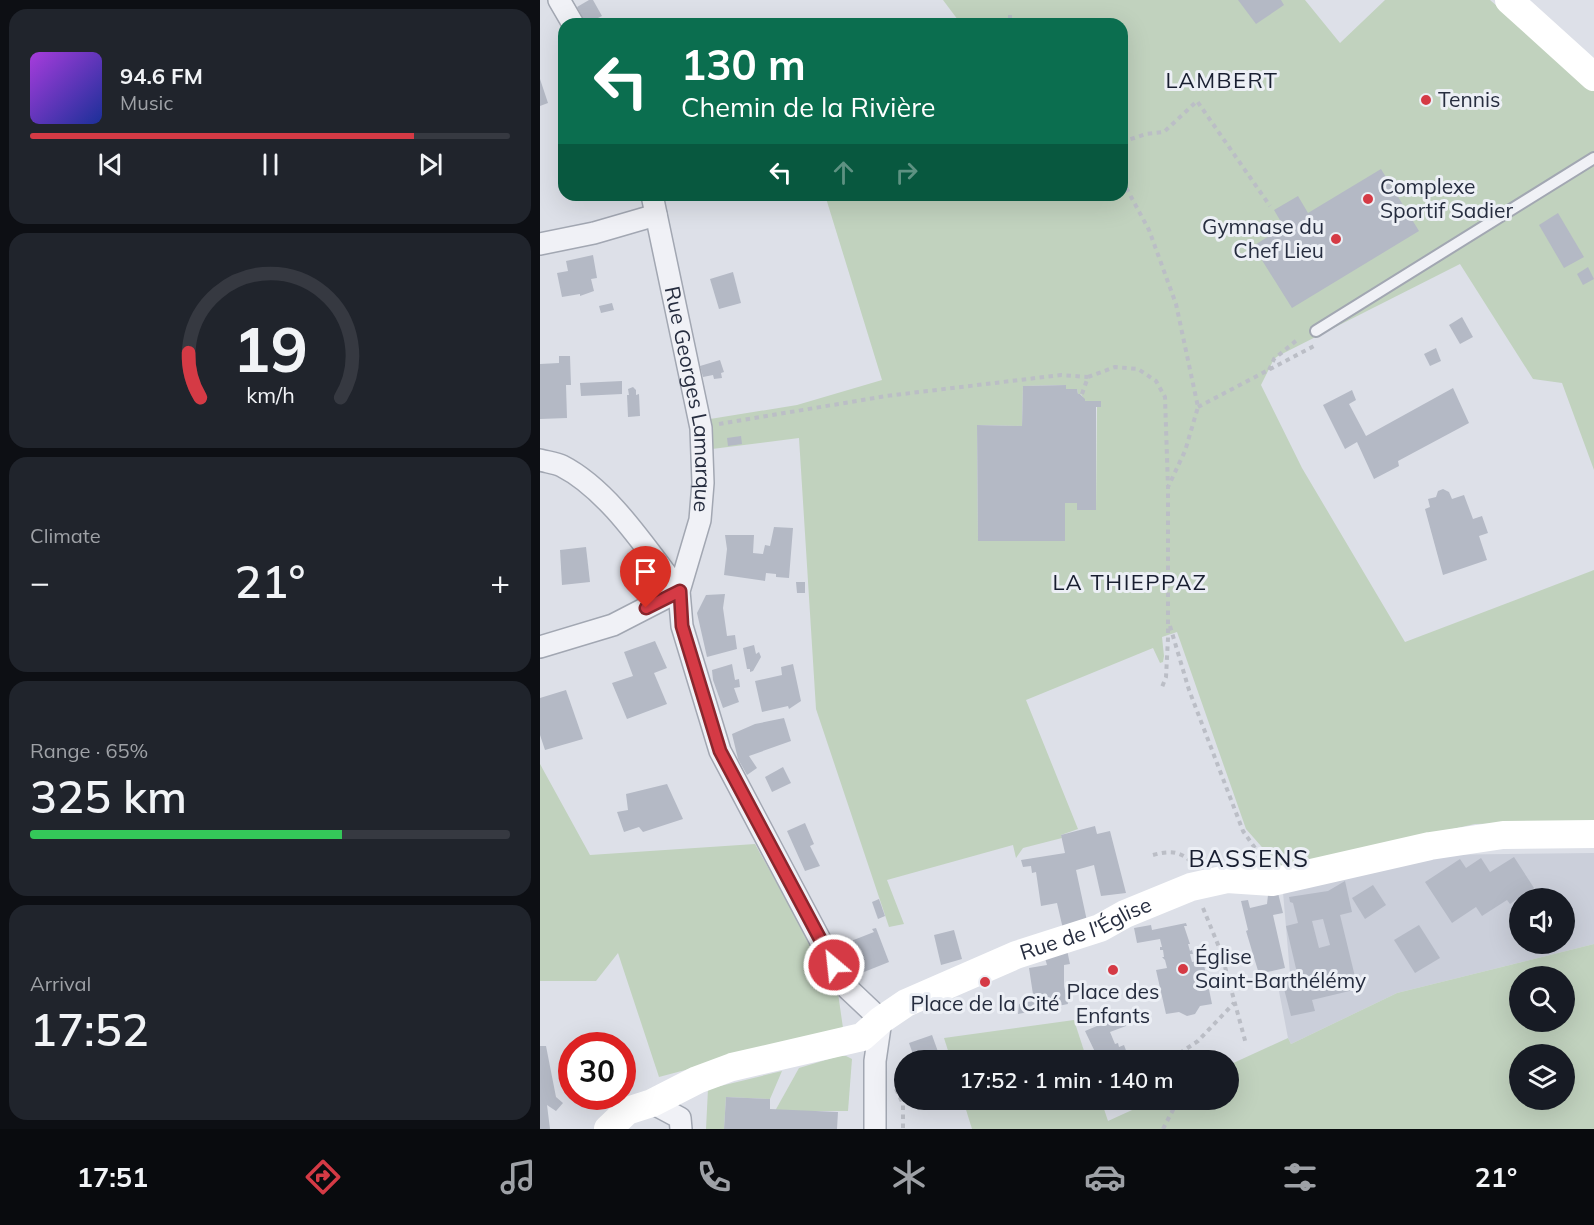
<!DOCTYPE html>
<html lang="en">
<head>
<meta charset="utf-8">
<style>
  body { margin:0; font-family:Mulish,sans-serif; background:#20242c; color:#f1f3f6; height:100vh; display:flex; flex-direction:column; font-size:22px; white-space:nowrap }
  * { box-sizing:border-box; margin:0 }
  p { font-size:20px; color:#9ea1a6 }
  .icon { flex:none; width:33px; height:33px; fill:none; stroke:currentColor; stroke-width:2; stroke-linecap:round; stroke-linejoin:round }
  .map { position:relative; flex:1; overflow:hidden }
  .panel { display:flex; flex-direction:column; gap:9px; padding:9px; background:#0d0f14; width:540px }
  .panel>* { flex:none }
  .guide { position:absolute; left:18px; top:18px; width:570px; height:183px; border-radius:18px; box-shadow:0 6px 24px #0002; background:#0b6e4f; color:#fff; overflow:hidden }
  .tools { position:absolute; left:969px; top:888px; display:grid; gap:12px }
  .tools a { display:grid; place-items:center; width:66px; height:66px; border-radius:50%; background:#171b24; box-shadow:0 6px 24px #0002; font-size:30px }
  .speed { position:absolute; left:18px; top:1032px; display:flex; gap:12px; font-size:30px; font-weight:700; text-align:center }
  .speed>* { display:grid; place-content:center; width:78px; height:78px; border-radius:50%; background:#171b24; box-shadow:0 6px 24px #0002; line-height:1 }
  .speed .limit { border:9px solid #d22; background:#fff; color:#111 }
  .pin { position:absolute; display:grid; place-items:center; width:51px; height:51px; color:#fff; margin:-62px -26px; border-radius:50% 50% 50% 0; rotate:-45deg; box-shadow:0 0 6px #0007 }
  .pin .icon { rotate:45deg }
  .me { position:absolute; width:66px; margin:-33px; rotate:332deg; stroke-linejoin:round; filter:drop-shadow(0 0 4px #0008) }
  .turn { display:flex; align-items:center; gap:21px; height:126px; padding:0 24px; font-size:27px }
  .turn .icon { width:78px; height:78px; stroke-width:2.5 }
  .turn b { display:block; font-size:42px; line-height:51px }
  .lanes { display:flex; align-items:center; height:57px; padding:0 24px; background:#0003; justify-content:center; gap:30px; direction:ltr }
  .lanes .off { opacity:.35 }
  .big { font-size:45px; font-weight:600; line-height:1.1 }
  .panel .widget { flex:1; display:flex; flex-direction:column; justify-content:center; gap:9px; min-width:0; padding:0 21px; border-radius:18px; background:#20242c }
  .panel .dial { align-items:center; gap:0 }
  .dial svg { height:156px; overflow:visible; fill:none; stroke:#363941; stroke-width:7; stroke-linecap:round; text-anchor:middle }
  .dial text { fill:#f1f3f6; stroke:none }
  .song { display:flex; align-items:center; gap:18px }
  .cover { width:72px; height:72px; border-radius:9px; background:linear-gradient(135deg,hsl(280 70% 55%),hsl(230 70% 35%)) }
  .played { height:6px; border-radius:3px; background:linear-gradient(90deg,#d53a45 80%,#363941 80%) }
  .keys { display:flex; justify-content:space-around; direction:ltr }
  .heat { display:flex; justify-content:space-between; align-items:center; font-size:33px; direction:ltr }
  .charge { height:9px; border-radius:4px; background:linear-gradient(90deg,#34c759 65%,#363941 0) }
  .trip { position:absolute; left:354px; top:1050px; width:345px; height:60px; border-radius:30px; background:#171b24; box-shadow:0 6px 24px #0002; font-weight:600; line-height:60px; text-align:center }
  .dock { display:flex; height:96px; justify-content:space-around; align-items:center; background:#090b0e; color:#9ea1a6 }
  .dock .icon { width:42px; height:42px }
  .dock .on { color:#d53a45 }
  .dock b { font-size:27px; color:#f1f3f6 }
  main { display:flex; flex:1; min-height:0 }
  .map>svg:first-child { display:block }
</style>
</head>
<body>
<main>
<section class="panel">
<div class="widget">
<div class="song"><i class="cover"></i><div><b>94.6 FM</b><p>Music</p></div></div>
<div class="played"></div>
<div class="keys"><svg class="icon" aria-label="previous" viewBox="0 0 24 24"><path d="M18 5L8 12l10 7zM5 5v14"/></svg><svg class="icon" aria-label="pause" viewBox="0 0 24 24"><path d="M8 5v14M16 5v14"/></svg><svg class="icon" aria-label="next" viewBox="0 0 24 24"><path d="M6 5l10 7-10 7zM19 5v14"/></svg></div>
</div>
<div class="widget dial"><svg viewBox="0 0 100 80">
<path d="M14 69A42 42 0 1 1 86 69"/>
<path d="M14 69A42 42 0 0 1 8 46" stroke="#d53a45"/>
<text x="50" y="56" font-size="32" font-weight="700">19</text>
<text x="50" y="72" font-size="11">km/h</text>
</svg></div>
<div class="widget"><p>Climate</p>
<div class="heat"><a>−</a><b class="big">21°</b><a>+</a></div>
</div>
<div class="widget"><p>Range · 65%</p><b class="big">325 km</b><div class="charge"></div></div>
<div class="widget"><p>Arrival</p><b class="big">17:52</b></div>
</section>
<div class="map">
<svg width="1054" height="1129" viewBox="0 0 1054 1129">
  <rect width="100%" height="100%" fill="#dde0e8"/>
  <!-- built -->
  <path fill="#cbcfda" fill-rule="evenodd" d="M1054,853v91l-197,49 -106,51 -3,-6 -11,-57 13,-7 -7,-82 146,-37zM980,898h44v46h-44z"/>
  <!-- green -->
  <g fill="#c1d2be" fill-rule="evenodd">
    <path d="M403,0h362l35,43 45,-43h105l104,89v381l-32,-87 -29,-4 -73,-115 -182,92 -4,3 -13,26 41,83 103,174 189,-72v251l-119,3 -191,43 -9,-5 -29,-33 -69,-197 -15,5 2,19 -1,6 -3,1 -7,-15 -127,52 52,129 -17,6 1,3 -39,10 -7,10 -3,-13 -126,35 17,44 -15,3 -73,-218 -17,-271 -87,11 -2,-30 87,-14 85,-25 -57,-185h297v-171h-161zM526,385v4h11l1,5h3l4,7h16v6h-4l-1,103h-19v-7h-12v38h-87l-1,-116 45,1 1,-40z"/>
    <polygon points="0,764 50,855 215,844 298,993 303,1028 119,1077 78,953 56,981 0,981"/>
    <path d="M1054,944v185h-622l-9,-29h138l7,21 46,-21h74l1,-35 59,-27 3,6 106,-51zM980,976h44v46h-44zM980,1054h44v46h-44z"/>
    <polygon points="534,1020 547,1060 411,1060 404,1038"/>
    <polygon points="299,1056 306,1056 312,1059 308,1111 235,1111 259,1068"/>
    <polygon points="242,1071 230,1099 186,1097 184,1129 166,1129 168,1089"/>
  </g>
  <!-- building -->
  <g fill="#b4b9c5" fill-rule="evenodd">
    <polygon points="49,0 53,0 62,16 46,24 37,7"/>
    <polygon points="698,0 741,0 744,5 716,24"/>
    <polygon points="0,79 8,103 0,106"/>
    <polygon points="841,169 879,231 752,308 713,246 744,227 734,210 758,196 768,213"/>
    <polygon points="1018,213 1044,257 1024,268 999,225"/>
    <polygon points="53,255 57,278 51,279 54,291 40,296 40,294 22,297 17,273 28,271 26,261"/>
    <polygon points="1048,267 1054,279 1043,285 1037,274"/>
    <polygon points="193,272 201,303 179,309 170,279"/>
    <polygon points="72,303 74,310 61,313 59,306"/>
    <polygon points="922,317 933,337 920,344 909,325"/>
    <polygon points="896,348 901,361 890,366 884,354"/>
    <polygon points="19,356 30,356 31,385 26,385 27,418 0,419 0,364 19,363"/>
    <polygon points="180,360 184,372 181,373 182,378 174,379 173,375 163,377 160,366"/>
    <polygon points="82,381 82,394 41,396 40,383"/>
    <polygon points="526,385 526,389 537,389 538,394 540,394 545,399 545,401 561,401 561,407 556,407 556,510 537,510 537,503 525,503 525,541 438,541 437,425 482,426 483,386"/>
    <polygon points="93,387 96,390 96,395 99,394 100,416 88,417 87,395 89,395 88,389"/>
    <polygon points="913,388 929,423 858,461 859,466 834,479 817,442 805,449 783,405 812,390 816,400 809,404 826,436"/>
    <polygon points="201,436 202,444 188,446 187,438"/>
    <polygon points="903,489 909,492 912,499 924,495 933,519 942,516 948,533 939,536 947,560 903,575 885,509 890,507 888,499 896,497 898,491"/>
    <polygon points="234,527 253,528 249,578 236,577 236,574 226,573 225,581 184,575 187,549 185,535 214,535 213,553 223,554 225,545 230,546"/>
    <polygon points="46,547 50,582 22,585 20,550"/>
    <polygon points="256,582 265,582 265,593 257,593"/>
    <polygon points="185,594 183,608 187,636 195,635 197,649 167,657 157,613 166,595"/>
    <polygon points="115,641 127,668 114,673 127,704 87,719 72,683 93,676 84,652"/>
    <polygon points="214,645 216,654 219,652 221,657 213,671 210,672 210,669 207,669 203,648"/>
    <polygon points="192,664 195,680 199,679 200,687 194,688 199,702 183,708 173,680 172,670"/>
    <polygon points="253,664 261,701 249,709 248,706 222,712 215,681 242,675 241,667"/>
    <polygon points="26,690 43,739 5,750 0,735 0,698"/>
    <polygon points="244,718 251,741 209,756 217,768 207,775 198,759 192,734 215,724"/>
    <polygon points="243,767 251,783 232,792 225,777"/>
    <polygon points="127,784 143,819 103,832 99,827 84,832 77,812 88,810 86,794"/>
    <polygon points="265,823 274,844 270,846 280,866 265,871 247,831"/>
    <polygon points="555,826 557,834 570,831 586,893 561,896 554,865 536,870 547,921 523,929 517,903 501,906 496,872 492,873 491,866 483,867 481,860 525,853 521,835"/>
    <polygon points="974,857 994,888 970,904 967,900 942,916 936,907 912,923 885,882 920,859 926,868 941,858 950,872"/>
    <path d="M805,881l7,31 -12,3 18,74 -46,11 3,11 -24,5 -9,-35 16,-4 -12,-51 12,-3 -5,-20 -3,-1 -1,-5 39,-6zM783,919l7,26 -11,3 -7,-27z"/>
    <polygon points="833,885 846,905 825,919 812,898"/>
    <polygon points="738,893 743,913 733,915 745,968 719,974 706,931 708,930 701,901 708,900 710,908 727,904 728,895"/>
    <polygon points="339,899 345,916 338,919 332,902"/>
    <polygon points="646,923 647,926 644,926 650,944 648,944 650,951 652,950 653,954 650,954 652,962 663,960 672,1004 660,1006 655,1014 647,1016 639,1012 626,1014 616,970 627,968 625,960 622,957 624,957 623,950 620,950 620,947 622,947 620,939 597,943 594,928 611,925 612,930"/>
    <polygon points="879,925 900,958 875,973 854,940"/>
    <polygon points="336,928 349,962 319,974 306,943 334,932 332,929"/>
    <polygon points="414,930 422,959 401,965 394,935"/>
    <polygon points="527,950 530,964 524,965 524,986 528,1004 478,1014 479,1004 494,1001 489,968 507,965 505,958"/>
    <polygon points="581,1016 586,1026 570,1032 575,1044 578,1043 579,1047 584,1045 587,1053 585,1060 553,1060 551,1056 556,1054 545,1031"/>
    <polygon points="392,1035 401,1060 375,1060 369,1043"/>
    <polygon points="0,1046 6,1046 16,1097 23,1103 16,1111 7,1105 10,1129 0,1129"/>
    <polygon points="186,1097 230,1099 230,1109 298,1112 297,1129 184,1129"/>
  </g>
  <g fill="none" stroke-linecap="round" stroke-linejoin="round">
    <!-- lane casing -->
    <g stroke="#a2a7b2" stroke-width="14">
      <polyline id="lane" points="776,331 1054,158"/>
    </g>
    <!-- street casing -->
    <g stroke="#a2a7b2" stroke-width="24">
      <g id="street">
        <polyline points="19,0 33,24"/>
        <path id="s1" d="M112,195l49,233 2,55 -3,37 -21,71 3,35 38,125 124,234 37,35 -6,41v68"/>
        <polyline points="0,244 54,233 116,215"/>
        <path d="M0,460c7,2 16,3 22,6 47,24 85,84 117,125l-66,34 -73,22"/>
        <polyline points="112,1103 140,1118 141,1129"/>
      </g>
    </g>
    <!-- path -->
    <g stroke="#bbbec6" stroke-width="4" stroke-dasharray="4.5 4.5" stroke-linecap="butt">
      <polyline points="470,15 470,24"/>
      <polyline points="582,142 606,134 624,132 657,101 730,206"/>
      <polyline points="582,180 609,230 636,304 658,407 645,451 628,487 628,638 626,677 622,687"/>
      <polyline points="546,195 548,198 571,195"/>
      <polyline points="729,370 734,359 757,340"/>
      <polyline points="542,394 548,377 575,367 598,369 616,381 625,397 628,487"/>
      <polyline points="658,407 774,346"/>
      <polyline points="179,424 346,396 521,375 548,377"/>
      <polyline points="630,626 649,690 703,831 722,858"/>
      <path d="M613,855c14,-4 27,-5 38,7"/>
      <polyline points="663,908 681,952 706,1044"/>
      <polyline points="634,1060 637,1055 658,1041 694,1003"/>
      <polyline points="356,1089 363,1104 363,1129"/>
      <polyline points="623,1129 635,1106 636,1100"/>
    </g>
    <!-- lane -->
    <use href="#lane" stroke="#f0f1f6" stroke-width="10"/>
    <!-- street -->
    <use href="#street" stroke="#f0f1f6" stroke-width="21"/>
    <!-- secondary -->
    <g stroke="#fff" stroke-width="28">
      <polyline points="969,0 1054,77"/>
      <path id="s2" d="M68,1129l19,-18 25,-8 45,-23 35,-13 130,-30 19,-17 25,-17 110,-48 84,-27 25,-14 66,-27 36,-8 45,3 158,-36 73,-11 91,-1"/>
    </g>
  </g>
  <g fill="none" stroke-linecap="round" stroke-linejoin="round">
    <!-- route casing -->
    <g stroke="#8a262d" stroke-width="15">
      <polyline id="route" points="106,608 140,591 142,626 180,751 294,965"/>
    </g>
    <!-- route -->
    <use href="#route" stroke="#d53a45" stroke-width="10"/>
  </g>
  <!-- markers -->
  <g fill="#d53a45" stroke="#eceff5" stroke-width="2">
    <circle cx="886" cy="100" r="6"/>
    <circle cx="828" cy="199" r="6"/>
    <circle cx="796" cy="239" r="6"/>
    <circle cx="643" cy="969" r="6"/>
    <circle cx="573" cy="970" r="6"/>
    <circle cx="445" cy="982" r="6"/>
  </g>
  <g text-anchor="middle" stroke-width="6" stroke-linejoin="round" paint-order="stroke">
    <!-- poi labels -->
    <g font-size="21" fill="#262d3f" stroke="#eceff5" text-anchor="start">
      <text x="898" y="107">Tennis</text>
      <text x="840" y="194">Complexe<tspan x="840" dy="24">Sportif Sadier</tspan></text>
      <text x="784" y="234" text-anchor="end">Gymnase du<tspan x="784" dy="24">Chef Lieu</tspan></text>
      <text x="655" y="964">Église<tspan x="655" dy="24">Saint-Barthélémy</tspan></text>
      <text x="573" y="999" text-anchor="middle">Place des<tspan x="573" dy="24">Enfants</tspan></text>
      <text x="445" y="1011" text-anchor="middle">Place de la Cité</text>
    </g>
    <!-- street labels -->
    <g font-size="21" fill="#262d3f" stroke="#eceff5">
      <text dy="7" stroke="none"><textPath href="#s1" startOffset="208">Rue Georges Lamarque</textPath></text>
      <text dy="7" stroke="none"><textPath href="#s2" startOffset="524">Rue de l'Église</textPath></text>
    </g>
    <!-- neighbourhood labels -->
    <g font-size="22" letter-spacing="1.5" fill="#181e30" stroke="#eceff5">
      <text x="682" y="88">LAMBERT</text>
      <text x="590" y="590">LA THIEPPAZ</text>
    </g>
    <!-- quarter labels -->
    <g font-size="24" letter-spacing="1.5" fill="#181e30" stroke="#eceff5">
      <text x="709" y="867">BASSENS</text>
    </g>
  </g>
</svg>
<div class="tools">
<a><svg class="icon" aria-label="sound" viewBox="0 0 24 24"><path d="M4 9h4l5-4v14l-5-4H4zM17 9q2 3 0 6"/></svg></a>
<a><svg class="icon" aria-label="search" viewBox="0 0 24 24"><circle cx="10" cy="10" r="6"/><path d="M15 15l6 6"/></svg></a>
<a><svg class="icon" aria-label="layers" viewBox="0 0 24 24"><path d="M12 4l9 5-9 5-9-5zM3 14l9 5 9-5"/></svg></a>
</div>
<div class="speed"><div class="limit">30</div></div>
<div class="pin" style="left:106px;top:608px;background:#d93025"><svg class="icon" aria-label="arrive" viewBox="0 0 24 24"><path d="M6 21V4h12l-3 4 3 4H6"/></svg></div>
<svg class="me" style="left:294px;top:965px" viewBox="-20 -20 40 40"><circle r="17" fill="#d53a45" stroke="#fff" stroke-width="3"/><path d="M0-11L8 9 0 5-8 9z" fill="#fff"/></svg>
<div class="trip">17:52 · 1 min · 140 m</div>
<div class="guide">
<div class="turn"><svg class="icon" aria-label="left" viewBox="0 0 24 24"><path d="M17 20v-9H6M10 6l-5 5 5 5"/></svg><div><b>130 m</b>Chemin de la Rivière</div></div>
<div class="lanes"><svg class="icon" aria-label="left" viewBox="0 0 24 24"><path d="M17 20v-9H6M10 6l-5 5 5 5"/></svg><svg class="icon off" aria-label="ahead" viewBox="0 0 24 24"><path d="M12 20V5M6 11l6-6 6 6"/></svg><svg class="icon off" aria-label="right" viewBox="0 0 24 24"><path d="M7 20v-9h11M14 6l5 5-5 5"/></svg></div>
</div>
</div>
</main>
<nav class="dock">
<b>17:51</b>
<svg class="icon on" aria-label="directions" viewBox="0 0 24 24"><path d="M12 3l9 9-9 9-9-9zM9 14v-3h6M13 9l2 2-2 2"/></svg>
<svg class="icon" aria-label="music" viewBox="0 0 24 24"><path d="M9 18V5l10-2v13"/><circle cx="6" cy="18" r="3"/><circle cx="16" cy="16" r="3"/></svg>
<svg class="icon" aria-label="phone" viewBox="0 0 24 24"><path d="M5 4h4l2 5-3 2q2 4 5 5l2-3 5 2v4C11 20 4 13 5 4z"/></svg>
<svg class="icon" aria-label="climate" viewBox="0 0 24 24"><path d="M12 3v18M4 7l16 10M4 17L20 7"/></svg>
<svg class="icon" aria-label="car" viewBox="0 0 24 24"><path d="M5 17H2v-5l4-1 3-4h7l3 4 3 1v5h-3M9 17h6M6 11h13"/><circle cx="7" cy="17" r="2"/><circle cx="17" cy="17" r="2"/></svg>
<svg class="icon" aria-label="filters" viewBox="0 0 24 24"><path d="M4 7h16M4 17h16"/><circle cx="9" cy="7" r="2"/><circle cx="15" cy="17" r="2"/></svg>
<b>21°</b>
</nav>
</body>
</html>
